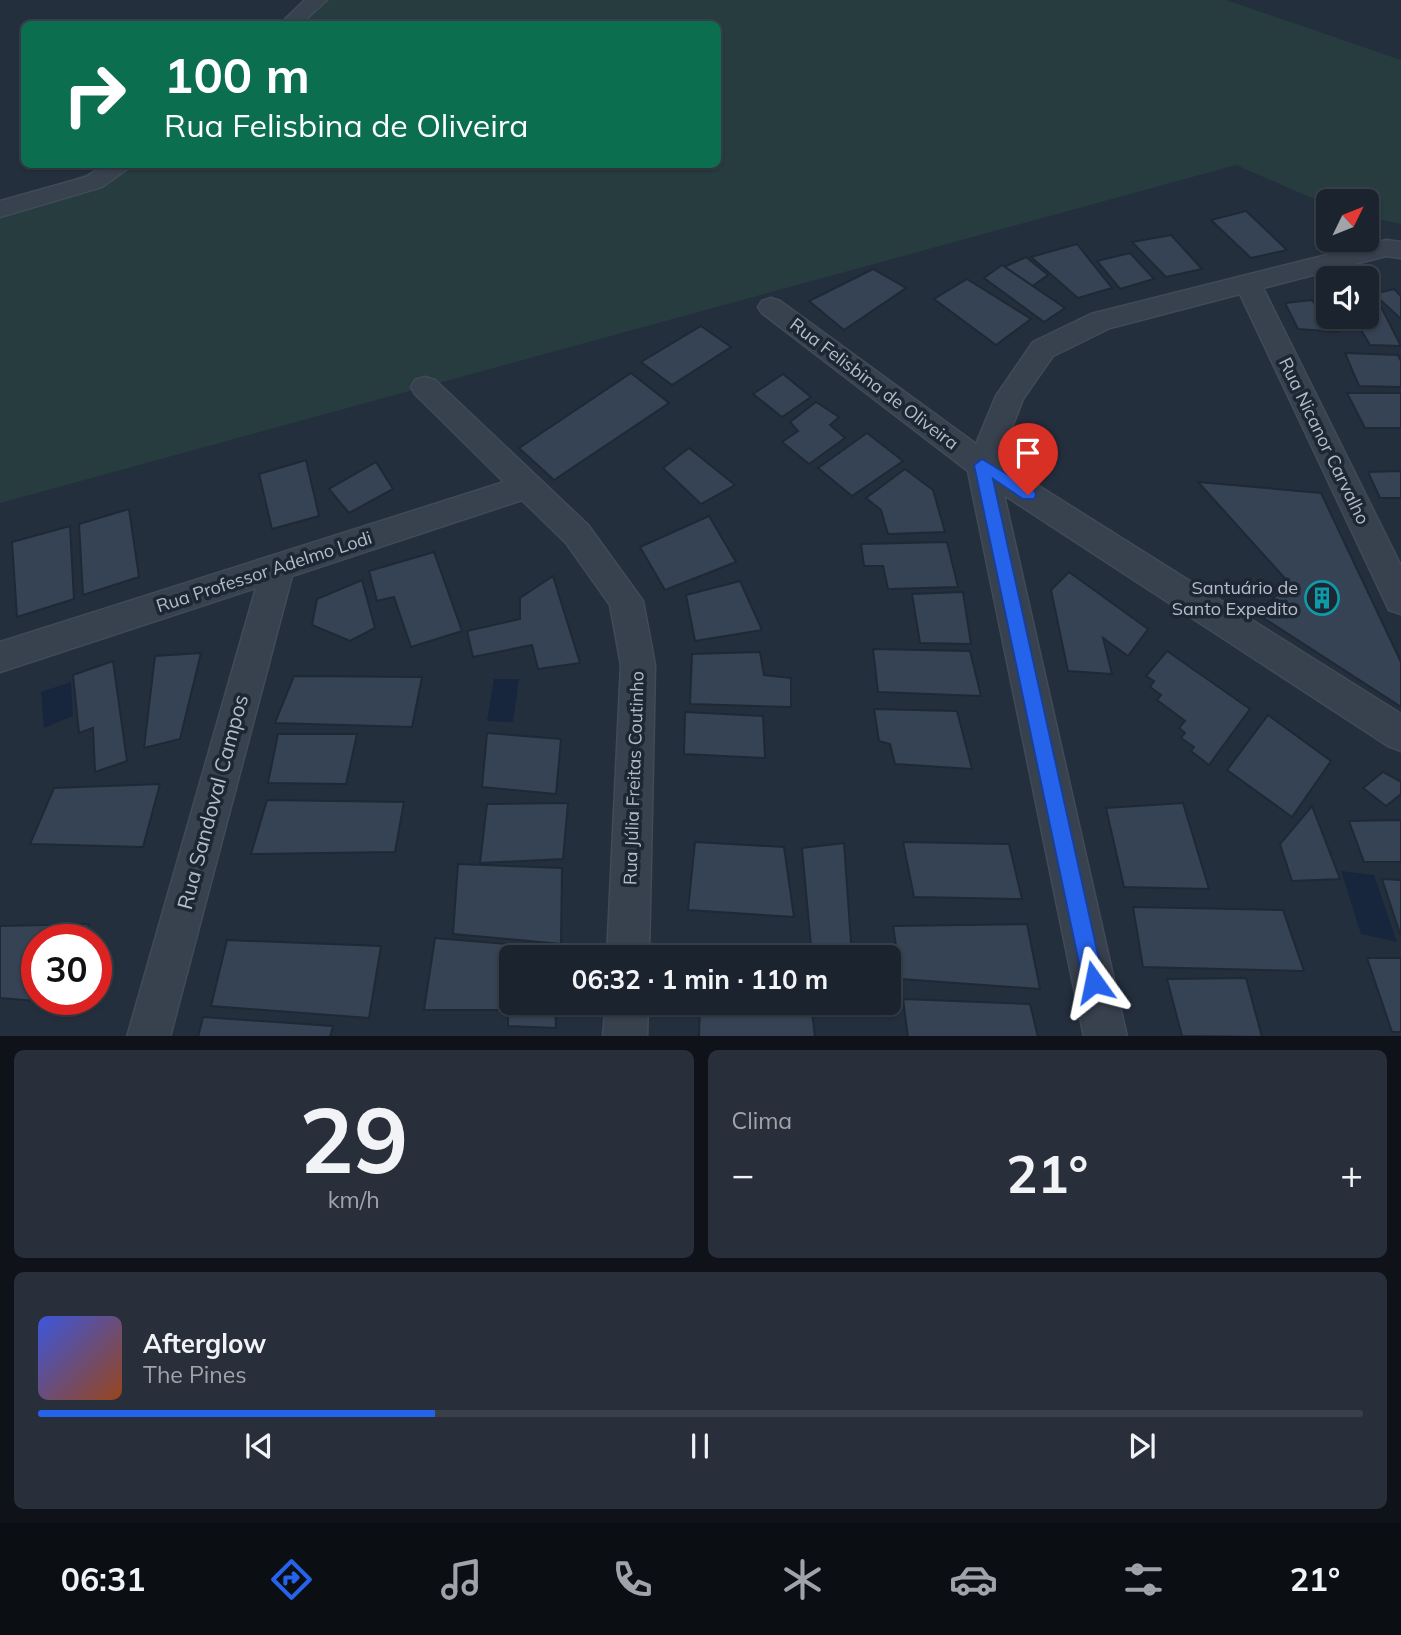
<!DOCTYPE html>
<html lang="pt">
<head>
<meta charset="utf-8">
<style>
  body { margin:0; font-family:Mulish,sans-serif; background:#282f3a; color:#f1f3f6; height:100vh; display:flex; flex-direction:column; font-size:26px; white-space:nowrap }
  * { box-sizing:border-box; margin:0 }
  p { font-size:23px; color:#a0a4aa }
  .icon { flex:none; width:38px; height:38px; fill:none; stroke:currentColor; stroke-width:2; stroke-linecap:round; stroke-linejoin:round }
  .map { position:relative; height:1036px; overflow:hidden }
  .drawer { display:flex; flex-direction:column; gap:14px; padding:14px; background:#0f1319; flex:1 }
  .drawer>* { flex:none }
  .top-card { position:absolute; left:21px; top:21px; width:700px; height:147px; border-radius:10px; box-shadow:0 2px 5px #0004,0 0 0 2px #39404a; background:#0b6e4f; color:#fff; overflow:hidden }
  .needle { width:46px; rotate:47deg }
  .tools { position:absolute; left:1316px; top:189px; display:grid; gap:14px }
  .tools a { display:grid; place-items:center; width:63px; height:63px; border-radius:10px; background:#1b232e; box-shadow:0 2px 5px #0004,0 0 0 2px #39404a; font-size:35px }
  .speed { position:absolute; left:21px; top:924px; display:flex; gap:14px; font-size:35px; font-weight:700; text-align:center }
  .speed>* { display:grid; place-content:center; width:91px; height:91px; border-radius:50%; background:#1b232e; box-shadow:0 2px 5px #0004,0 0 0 2px #39404a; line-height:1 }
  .speed .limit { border:10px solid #d22; background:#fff; color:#111 }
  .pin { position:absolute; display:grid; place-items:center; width:60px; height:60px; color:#fff; margin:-72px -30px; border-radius:50% 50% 50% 0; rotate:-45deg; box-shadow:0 0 7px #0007 }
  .pin .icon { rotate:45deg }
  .me { position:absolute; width:77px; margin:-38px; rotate:348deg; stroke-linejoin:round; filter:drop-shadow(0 0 5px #0008) }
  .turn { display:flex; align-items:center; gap:24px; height:147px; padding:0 28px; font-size:32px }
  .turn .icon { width:91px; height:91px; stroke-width:2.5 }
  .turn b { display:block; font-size:49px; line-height:60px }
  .big { font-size:52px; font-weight:700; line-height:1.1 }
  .drawer .card { flex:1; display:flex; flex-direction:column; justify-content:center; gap:10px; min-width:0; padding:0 24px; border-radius:10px; background:#282f3a }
  .drawer .dial { align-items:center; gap:0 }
  .dial b { font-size:91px; line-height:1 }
  .song { display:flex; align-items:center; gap:21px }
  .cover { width:84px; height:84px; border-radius:10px; background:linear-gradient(135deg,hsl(230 70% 55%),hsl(20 70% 35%)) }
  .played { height:7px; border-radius:4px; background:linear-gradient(90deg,#2563eb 30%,#39404a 30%) }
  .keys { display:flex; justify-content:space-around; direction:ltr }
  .heat { display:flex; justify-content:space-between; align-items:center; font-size:38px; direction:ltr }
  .drawer .tiles { flex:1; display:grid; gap:14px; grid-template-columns:1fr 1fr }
  .card:last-child { grid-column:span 2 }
  .trip { position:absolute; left:499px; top:945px; width:402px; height:70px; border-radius:10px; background:#1b232e; box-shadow:0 2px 5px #0004,0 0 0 2px #39404a; font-weight:700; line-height:70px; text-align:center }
  .tabs { display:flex; height:112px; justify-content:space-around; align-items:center; background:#0b0e12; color:#a0a4aa }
  .tabs .icon { width:49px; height:49px }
  .tabs .on { color:#2563eb }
  .tabs b { font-size:32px; color:#f1f3f6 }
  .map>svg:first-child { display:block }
</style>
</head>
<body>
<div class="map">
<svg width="1401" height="1037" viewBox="0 0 1401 1037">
  <rect width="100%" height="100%" fill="#242f3e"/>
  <!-- green -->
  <polygon fill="#263c3f" points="319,0 1226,0 1401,60 1401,224 1367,217 1367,201 1328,201 1328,205 1236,165 0,503 0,209 107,165 718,164 718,24 292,24"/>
  <!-- water -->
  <g fill="#17263c">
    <polygon points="494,679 519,679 513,722 487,721"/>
    <polygon points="71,682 73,716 44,728 41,692"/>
    <polygon points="1341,871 1374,875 1397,942 1361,934"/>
  </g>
  <!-- building -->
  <g fill="#364354" stroke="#1f2835" stroke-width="2">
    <polygon points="1246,211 1287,250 1251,258 1211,220"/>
    <polygon points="1171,235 1202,269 1166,277 1132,242"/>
    <polygon points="1077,244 1112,288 1078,298 1031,257"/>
    <polygon points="1130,253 1154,279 1120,289 1097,261"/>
    <polygon points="1026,257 1048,275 1031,287 1004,267"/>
    <polygon points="1002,265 1065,308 1044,322 984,278"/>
    <polygon points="873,269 906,288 844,330 809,301"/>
    <polygon points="967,279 1031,319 996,345 934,299"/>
    <polygon points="1394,289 1401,296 1401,319 1374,294"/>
    <polygon points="1312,300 1324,316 1336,318 1339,332 1298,329 1285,303"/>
    <polygon points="1367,301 1378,301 1401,346 1370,345 1354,318 1340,317 1367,317"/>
    <polygon points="701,326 731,347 672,385 641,362"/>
    <polygon points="1345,353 1398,355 1401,361 1401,387 1359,386"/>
    <polygon points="631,373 669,403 554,480 519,448"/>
    <polygon points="783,374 811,397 782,417 753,394"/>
    <polygon points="1347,393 1401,393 1401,428 1365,428"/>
    <polygon points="816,402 839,417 830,425 845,438 809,464 782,442 798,431 790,422"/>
    <polygon points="867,433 903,461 852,496 818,468"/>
    <polygon points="689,448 735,485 701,504 663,468"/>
    <polygon points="306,460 319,516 272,529 259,474"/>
    <polygon points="376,462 393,489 349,513 329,489"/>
    <polygon points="905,469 933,490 945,532 888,534 881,510 866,498"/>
    <polygon points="1401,471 1401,498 1380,498 1368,472"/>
    <polygon points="1198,482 1321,493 1401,662 1401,707 1256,613 1290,584"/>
    <polygon points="129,509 139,577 83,595 79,524"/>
    <polygon points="709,516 736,562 665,590 640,547"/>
    <polygon points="70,526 74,599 17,617 12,542"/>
    <polygon points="947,542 958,587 888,589 883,566 864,566 861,544"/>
    <polygon points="434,552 462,631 411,647 394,597 377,601 369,571"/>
    <polygon points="1069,572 1148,629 1128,656 1103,638 1112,674 1068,671 1051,590"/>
    <polygon points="553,576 580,663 538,669 532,645 473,657 467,631 520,619 520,598"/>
    <polygon points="362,580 375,628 350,641 312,625 317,599"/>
    <polygon points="740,581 762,630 695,641 686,595"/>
    <polygon points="963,592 971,644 920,643 912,594"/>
    <polygon points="873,649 970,651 981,696 878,692"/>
    <polygon points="1167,651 1250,709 1209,765 1191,751 1194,747 1181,738 1185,733 1179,728 1185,721 1157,700 1161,695 1150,687 1154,681 1146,676"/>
    <polygon points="760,652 764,675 791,678 791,707 690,704 692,654"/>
    <polygon points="201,653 180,739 144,748 155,656"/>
    <polygon points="113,661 127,761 95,772 93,728 79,733 73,675"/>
    <polygon points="294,676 422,677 412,727 275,723"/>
    <polygon points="874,709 957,711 972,769 895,764 890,744 879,741"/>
    <polygon points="685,712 763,716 765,758 684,754"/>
    <polygon points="1268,715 1331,761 1292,817 1227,770"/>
    <polygon points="487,733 561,739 556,794 482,787"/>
    <polygon points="278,734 357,734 346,784 268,783"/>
    <polygon points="1383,772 1401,782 1401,794 1386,806 1363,788"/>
    <polygon points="160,784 143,847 30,844 54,788"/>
    <polygon points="267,800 404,802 395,852 251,854"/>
    <polygon points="568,803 563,859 480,863 487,804"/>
    <polygon points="1183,803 1209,889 1124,887 1106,808"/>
    <polygon points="1312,806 1340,879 1292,881 1280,844"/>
    <polygon points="1401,820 1401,862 1364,862 1349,821"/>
    <polygon points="695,842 784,847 794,917 688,910"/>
    <polygon points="903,842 1009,844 1022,899 914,897"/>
    <polygon points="844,843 852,957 812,957 802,848"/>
    <polygon points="458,864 562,868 561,944 453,934"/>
    <polygon points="1382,879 1401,880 1401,937"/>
    <polygon points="1133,907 1283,910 1304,971 1143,967"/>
    <polygon points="89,924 84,940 37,940 37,999 63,999 62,1003 0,998 0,926"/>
    <polygon points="1027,924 1040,989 901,979 893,926"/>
    <polygon points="435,938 554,948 554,957 511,957 511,1003 555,1003 556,1028 508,1026 508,1010 424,1010"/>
    <polygon points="227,940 381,946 369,1018 211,1006"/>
    <polygon points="1367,958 1401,958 1401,1032 1392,1032"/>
    <polygon points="1246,978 1262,1037 1182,1036 1167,979"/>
    <polygon points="903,999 1030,1004 1038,1037 908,1037"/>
    <polygon points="700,1003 811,1003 815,1037 699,1037"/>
    <polygon points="203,1017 333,1026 330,1037 198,1037"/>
  </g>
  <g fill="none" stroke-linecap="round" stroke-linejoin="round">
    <!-- street casing -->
    <g stroke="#414a57" stroke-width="3">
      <g id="street">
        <polygon points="305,0 327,0 301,24 280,24"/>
        <polygon points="106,164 134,164 102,187 0,217 0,201 86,177"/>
        <polygon points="1386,240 1401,242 1401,258 1386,256 1263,288 1401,566 1401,614 1389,610 1240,294 1110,328 1053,356 1023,399 999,461 1401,714 1401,751 1388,746 1004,495 1127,1037 1084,1037 968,471 762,313 758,307 762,301 771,298 780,301 976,444 996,396 1033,342 1091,314"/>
        <polygon points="425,377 435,380 588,525 643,601 655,665 649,957 607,957 621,665 610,605 566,543 522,500 292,576 170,1037 127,1037 256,588 0,672 0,642 504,482 415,394 411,387 415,380"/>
        <polygon points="606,1003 648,1003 647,1037 603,1037"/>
      </g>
    </g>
    <!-- street -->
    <use href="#street" fill="#38414e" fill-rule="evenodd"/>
  </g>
  <!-- route -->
  <polygon fill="#2563eb" stroke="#184099" stroke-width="2" points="982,459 1034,490 1036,495 1034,499 1023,499 993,479 1104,982 1101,990 1094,993 1086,990 1083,982 974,465"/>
  <!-- icons -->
  <defs>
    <g id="building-ring" transform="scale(1.75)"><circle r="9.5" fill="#1d2633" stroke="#0f9aa8" stroke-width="1.5"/><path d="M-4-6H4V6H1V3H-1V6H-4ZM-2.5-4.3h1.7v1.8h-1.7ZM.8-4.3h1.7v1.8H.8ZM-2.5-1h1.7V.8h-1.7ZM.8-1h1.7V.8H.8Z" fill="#0f9aa8"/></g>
  </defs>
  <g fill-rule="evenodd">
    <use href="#building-ring" x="1322" y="598"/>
  </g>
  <g text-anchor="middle" stroke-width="7" stroke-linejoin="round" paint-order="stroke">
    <!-- street labels -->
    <g font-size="18" fill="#b4bcc9" stroke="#1d2633">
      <text transform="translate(874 384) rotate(37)" y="6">Rua Felisbina de Oliveira</text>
      <text transform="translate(1324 441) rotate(64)" y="6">Rua Nicanor Carvalho</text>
      <text transform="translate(264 572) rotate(-18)" y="6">Rua Professor Adelmo Lodi</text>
      <text transform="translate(634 778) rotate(-88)" y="6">Rua Júlia Freitas Coutinho</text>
    </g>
    <!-- poi labels -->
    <g font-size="18" fill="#b4bcc9" stroke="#1d2633" text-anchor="end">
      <text x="1298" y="594">Santuário de<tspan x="1298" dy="21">Santo Expedito</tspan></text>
    </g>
    <!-- near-street labels -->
    <g font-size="21" fill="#b4bcc9" stroke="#1d2633">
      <text transform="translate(213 802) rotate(-75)" y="7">Rua Sandoval Campos</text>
    </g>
  </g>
</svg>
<div class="tools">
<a><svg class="needle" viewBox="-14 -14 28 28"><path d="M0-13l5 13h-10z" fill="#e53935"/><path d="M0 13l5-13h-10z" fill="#a0a4aa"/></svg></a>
<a><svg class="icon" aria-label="sound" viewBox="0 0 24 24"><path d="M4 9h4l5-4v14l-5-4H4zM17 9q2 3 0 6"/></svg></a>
</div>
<div class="speed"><div class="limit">30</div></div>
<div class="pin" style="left:1028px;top:495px;background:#d93025"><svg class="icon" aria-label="arrive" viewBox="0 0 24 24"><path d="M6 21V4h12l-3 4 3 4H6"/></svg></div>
<svg class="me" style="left:1094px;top:982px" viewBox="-20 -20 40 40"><path d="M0-17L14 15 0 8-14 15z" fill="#2563eb" stroke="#fff" stroke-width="4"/></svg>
<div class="trip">06:32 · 1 min · 110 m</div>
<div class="top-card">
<div class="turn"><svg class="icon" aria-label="right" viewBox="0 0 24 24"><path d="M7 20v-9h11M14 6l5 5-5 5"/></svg><div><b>100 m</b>Rua Felisbina de Oliveira</div></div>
</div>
</div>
<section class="drawer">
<div class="tiles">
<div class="card dial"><b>29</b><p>km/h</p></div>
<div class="card"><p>Clima</p>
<div class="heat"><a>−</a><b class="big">21°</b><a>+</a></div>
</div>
<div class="card">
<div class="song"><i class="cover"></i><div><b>Afterglow</b><p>The Pines</p></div></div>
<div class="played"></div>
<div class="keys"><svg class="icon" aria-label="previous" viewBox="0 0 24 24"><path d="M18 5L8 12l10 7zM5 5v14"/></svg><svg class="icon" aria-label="pause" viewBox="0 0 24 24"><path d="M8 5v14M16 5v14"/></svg><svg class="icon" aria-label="next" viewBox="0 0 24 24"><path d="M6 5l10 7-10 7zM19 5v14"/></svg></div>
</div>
</div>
</section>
<nav class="tabs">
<b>06:31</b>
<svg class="icon on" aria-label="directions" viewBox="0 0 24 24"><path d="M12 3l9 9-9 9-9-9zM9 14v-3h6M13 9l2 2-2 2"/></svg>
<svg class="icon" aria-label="music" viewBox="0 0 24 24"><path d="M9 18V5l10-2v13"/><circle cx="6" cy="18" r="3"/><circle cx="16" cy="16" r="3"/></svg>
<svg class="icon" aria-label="phone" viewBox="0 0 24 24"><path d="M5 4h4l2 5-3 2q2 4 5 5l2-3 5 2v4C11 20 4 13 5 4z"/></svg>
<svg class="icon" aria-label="climate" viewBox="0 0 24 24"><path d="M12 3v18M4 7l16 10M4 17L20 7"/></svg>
<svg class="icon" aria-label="car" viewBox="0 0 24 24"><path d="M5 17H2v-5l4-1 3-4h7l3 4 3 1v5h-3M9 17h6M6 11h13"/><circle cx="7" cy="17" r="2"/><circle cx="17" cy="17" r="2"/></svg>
<svg class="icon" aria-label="filters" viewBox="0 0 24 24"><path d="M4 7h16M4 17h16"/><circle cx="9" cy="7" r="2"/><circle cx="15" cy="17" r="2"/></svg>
<b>21°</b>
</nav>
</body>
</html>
